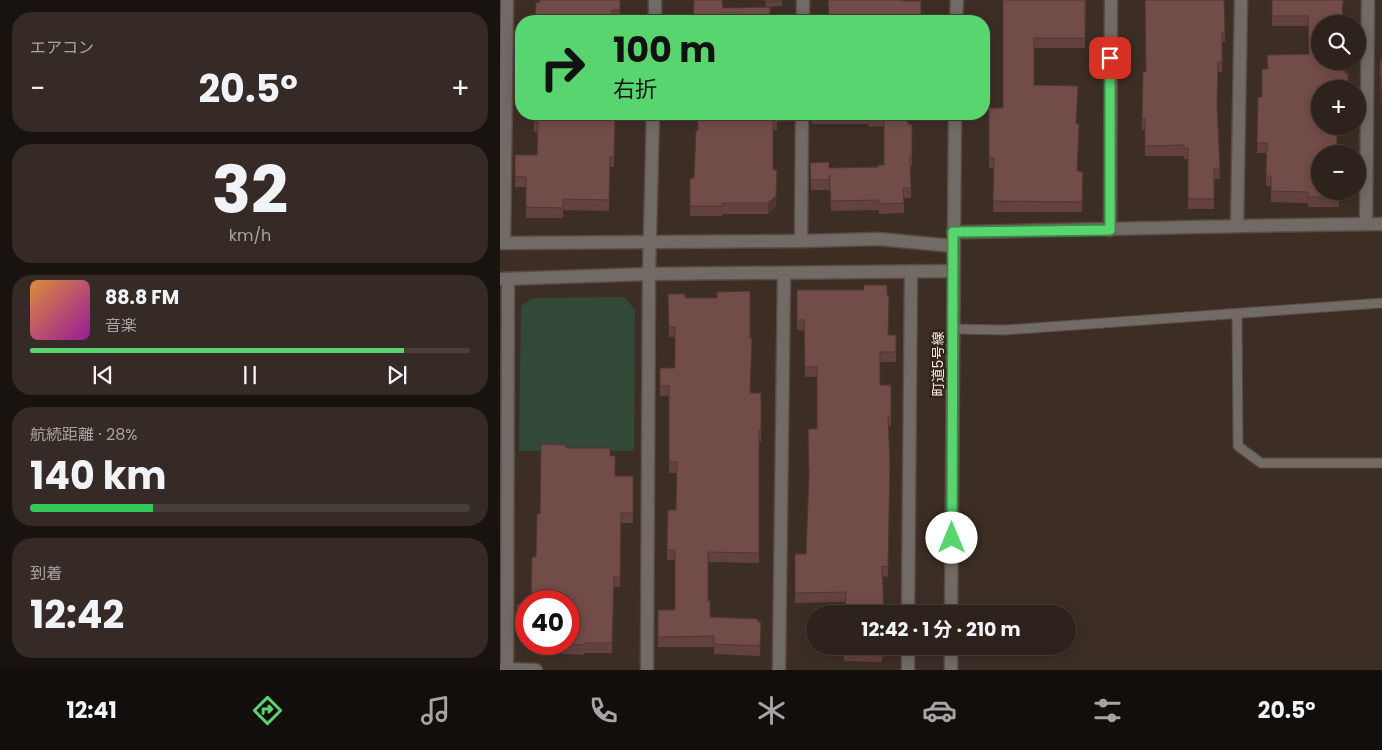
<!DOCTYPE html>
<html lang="ja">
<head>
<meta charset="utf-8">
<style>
  body { margin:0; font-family:Poppins,"Noto Sans JP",sans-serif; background:#352a25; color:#f1f3f6; height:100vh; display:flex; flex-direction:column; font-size:19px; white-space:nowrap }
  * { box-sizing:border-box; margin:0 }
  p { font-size:16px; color:#a7a4a3 }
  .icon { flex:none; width:28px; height:28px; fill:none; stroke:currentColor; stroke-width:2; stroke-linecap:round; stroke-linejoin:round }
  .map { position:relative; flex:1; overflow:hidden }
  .sheet { display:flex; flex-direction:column; gap:12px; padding:12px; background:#19130f; width:500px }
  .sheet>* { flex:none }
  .guide { position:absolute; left:15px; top:15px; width:475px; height:105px; border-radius:20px; box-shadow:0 2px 12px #0003,0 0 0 1px #483f3b; background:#58d56f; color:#111; overflow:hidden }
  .controls { position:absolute; left:811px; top:15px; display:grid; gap:10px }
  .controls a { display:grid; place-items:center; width:55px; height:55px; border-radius:50%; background:#2d221c; box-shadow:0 2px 12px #0003,0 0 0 1px #483f3b; font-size:25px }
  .speed { position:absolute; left:15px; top:590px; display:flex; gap:10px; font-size:25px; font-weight:700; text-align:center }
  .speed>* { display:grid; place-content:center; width:65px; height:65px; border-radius:50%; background:#2d221c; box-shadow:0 2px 12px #0003,0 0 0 1px #483f3b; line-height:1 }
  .speed .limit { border:8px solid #d22; background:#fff; color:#111 }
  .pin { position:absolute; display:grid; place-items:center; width:42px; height:42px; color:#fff; margin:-21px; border-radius:10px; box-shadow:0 2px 8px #0006 }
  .me { position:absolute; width:55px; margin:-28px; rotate:0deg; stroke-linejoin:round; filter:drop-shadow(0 0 4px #0008) }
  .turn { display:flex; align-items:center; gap:18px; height:105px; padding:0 15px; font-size:22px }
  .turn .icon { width:65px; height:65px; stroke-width:2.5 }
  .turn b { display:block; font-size:35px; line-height:42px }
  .big { font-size:38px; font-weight:700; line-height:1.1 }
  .sheet .card { flex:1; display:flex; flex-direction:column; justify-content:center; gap:8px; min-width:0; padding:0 18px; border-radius:20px; background:#352a25 }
  .sheet .dial { align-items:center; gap:0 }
  .dial b { font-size:65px; line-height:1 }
  .song { display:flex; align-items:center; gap:15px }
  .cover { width:60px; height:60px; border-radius:8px; background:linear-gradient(135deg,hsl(30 70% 55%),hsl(300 70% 35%)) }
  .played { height:5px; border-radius:2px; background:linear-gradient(90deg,#58d56f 85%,#483f3b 85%) }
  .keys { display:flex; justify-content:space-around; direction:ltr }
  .heat { display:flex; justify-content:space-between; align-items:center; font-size:28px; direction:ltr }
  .charge { height:8px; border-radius:4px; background:linear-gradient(90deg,#34c759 28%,#483f3b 0) }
  .trip { position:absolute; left:306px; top:605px; width:270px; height:50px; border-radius:25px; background:#2d221c; box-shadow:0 2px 12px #0003,0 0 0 1px #483f3b; font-weight:700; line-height:50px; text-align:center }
  .tabs { display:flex; height:80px; justify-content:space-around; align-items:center; background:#120e0b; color:#a7a4a3 }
  .tabs .icon { width:35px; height:35px }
  .tabs .active { color:#58d56f }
  .tabs b { font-size:22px; color:#f1f3f6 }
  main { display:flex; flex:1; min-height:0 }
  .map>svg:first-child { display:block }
</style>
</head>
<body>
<main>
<section class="sheet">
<div class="card"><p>エアコン</p>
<div class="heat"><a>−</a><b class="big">20.5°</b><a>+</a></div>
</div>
<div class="card dial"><b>32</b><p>km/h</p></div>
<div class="card">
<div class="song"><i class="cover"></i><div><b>88.8 FM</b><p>音楽</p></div></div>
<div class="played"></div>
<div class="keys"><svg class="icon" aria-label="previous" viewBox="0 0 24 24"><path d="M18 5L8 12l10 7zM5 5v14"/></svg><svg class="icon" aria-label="pause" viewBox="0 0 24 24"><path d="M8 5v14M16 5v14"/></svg><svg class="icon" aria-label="next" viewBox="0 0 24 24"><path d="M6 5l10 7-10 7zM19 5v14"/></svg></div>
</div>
<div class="card"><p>航続距離 · 28%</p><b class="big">140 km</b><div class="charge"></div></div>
<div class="card"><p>到着</p><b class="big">12:42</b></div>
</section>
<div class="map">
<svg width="882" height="670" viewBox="0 0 882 670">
  <rect width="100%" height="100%" fill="#3c2e25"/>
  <!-- green -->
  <polygon fill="#334938" points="124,297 135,310 134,451 19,451 21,306 33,298"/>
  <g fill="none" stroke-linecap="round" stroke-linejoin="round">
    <!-- service casing -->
    <g stroke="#594c43" stroke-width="11">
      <g id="service">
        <polyline points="737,314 738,446 761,463 882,463"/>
        <polyline points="453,329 505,330 882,303"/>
      </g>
    </g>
    <!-- minor casing -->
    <g stroke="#594c43" stroke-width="15">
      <g id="minor">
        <polyline points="155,21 155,0"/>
        <polyline points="303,21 303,0"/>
        <polyline points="866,224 868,0"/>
        <polyline points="737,226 741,0"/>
        <polyline points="610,230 611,0"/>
        <path d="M453,232c143,-2 286,-7 429,-8"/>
        <polyline points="301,241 302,114"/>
        <polyline points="0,243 301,241 379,239 453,246"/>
        <polyline points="4,243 7,0"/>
        <polyline points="0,279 149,274 453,271"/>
        <polyline points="408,614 411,271"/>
        <polyline points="0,669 36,670"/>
        <polyline points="7,669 8,279"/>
        <polyline points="147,670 149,274 153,114"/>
        <polyline points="279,670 284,273"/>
        <polyline points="408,670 408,646"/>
      </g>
    </g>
    <!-- tertiary casing -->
    <g stroke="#594c43" stroke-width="15">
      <g id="tertiary">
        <polyline points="456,21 457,0"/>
        <polyline points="451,614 455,114"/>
        <polyline points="451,670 451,646"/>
      </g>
    </g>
    <!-- service -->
    <use href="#service" stroke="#716a65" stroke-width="9"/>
    <!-- minor -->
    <use href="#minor" stroke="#716a65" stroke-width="12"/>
    <!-- tertiary -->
    <use href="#tertiary" stroke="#716a65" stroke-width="12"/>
  </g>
  <!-- wall -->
  <g fill="#62413e">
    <polygon points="120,0 120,21 35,21"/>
    <polygon points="265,0 282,0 282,6 266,7"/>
    <polygon points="503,0 586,0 585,48 534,48 534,85 577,124 579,134 577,171 583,172 582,212 493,212 494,168 489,168 489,108 503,108"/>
    <polygon points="645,0 725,32 725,42 722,42 722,72 718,72 717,109 720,179 714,179 714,209 688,209 688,159 684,159 684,156 645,156 645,130 642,130 643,72 646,72"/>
    <polygon points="772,0 844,0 820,89 820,154 839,191 839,207 808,207 808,203 771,202 771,186 766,186 766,153 757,153 758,97 762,97 768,69 809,54 808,26 772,26"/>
    <polygon points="34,114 115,114 114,167 110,167 109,211 63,210 63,218 26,218 26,187 15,187 15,155 37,155 38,132 34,132"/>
    <polygon points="197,114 294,114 294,121 277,122 277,130 273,130 273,170 276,206 268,214 222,214 222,216 190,216 190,178 194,178 198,130"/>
    <polygon points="312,114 407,114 408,124 412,125 412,166 411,166 411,198 404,198 404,213 379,214 379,210 331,211 330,187 330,190 311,190 310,163 329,168 378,167 384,165 384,126 369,127 369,124 312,124"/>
    <polygon points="297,290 388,335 396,335 396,362 380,362 380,385 391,385 391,426 388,426 388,577 383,576 346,602 295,603 295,554 306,554 317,429 317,377 305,377 304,330 297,330"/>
    <polygon points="168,294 185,298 251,393 261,393 261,442 259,442 259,563 208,562 208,601 210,617 261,622 260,656 214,654 214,647 158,647 158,610 175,610 175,560 167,560 168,510 176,510 176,473 169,473 169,396 160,396 160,368 175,368 175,337 169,337"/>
    <polygon points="66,448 110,456 115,476 133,476 133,523 121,523 120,587 114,587 112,653 84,653 84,655 34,652 34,644 69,644 36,557 40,514"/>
    <polygon points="26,605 26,633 16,632 16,622"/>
    <polygon points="344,646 383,646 382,662 344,661"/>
  </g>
  <!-- shaded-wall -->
  <polygon fill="#503532" points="277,170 276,206 268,214 268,203"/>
  <!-- building -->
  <g fill="#724c48" stroke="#503532">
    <polygon points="40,0 120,0 120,10 112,10 112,21 35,21 36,3 40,2"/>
    <polygon points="194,0 222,0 223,8 270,7 270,21 193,21"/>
    <polygon points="266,0 282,0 282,1 266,2"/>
    <polygon points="328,0 403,0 403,1 421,1 421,21 329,21"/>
    <polygon points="503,0 585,0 585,38 534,38 534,85 578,86 576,124 579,124 577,171 583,172 582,202 493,201 494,158 489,158 489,108 503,108"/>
    <polygon points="645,0 724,0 725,32 722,32 722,62 718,62 717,105 720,168 714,168 714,199 688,199 688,148 684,149 684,145 645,146 645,119 642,119 643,72 646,72"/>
    <polygon points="772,0 843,0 842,23 844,24 820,24 820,61 845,61 845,73 848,73 848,89 820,89 820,126 837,126 837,154 820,154 820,191 839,191 839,197 808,197 808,192 771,191 771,176 766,176 767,143 757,143 758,97 762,97 762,69 768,69 767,55 809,54 808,16 772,16"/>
    <polygon points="881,57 882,57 882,109 880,71"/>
    <polygon points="34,114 115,114 114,157 110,157 109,200 63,199 63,208 26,207 26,177 15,176 15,155 37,155 38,122 34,122"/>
    <polygon points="197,114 277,114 277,120 273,120 273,170 277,170 276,196 268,203 222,203 222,206 190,206 190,178 194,178 196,130 198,130"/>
    <polygon points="312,114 407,114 408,124 412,125 412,156 410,156 411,188 403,188 404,203 379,204 379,200 331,201 329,175 330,180 311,180 310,163 329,162 329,168 378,167 378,165 384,165 384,116 369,117 369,114"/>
    <polygon points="364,285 387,285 387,295 389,295 388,335 396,335 396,352 380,352 380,385 391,385 391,416 388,416 390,464 388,567 382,566 384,614 345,614 346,592 295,593 295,554 306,554 309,474 308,429 317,429 317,367 305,367 304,320 297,320 297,290 364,290"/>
    <polygon points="250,291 250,338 252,338 250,393 261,393 261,431 259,431 259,553 208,552 208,601 210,601 210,617 258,619 258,622 261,622 260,646 214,644 214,636 158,637 158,610 175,610 175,550 167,550 168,510 176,510 177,462 169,462 169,386 160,386 160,368 175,368 175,327 169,327 168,294 185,294 185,298 217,298 217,292"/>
    <polygon points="41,444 66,445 66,448 110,448 110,456 115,456 115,476 133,476 133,513 121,513 120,577 114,577 112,643 84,643 84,645 63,644 69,644 69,601 31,601 32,557 36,557 37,514 40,514"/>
    <polygon points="17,604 26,605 26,623 16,622"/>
    <polygon points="344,646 383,646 382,652 344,651"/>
  </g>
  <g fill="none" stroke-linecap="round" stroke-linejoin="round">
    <!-- route casing -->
    <g stroke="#398a48" stroke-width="12">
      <polyline id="route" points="452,538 453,232 610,230 610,58"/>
    </g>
    <!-- route -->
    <use href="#route" stroke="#58d56f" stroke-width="9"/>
  </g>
  <g text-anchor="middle" stroke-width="5" stroke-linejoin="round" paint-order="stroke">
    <!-- street labels -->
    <g font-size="14" fill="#f0e7e0" stroke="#32241b">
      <text transform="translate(438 364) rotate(-90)" y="5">町道5号線</text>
    </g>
  </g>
</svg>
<div class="controls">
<a><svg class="icon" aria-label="search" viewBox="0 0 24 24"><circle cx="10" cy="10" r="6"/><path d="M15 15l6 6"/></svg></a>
<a>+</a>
<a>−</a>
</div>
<div class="speed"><div class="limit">40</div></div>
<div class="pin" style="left:610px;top:58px;background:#d93025"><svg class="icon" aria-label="arrive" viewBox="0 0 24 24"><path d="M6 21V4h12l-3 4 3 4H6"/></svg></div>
<svg class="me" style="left:452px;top:538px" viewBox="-20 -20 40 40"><circle r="19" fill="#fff"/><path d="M0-13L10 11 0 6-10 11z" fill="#58d56f"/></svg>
<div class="trip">12:42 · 1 分 · 210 m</div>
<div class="guide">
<div class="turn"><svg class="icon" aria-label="right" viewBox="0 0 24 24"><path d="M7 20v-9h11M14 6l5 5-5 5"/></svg><div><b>100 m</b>右折</div></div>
</div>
</div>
</main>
<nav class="tabs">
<b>12:41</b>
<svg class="icon active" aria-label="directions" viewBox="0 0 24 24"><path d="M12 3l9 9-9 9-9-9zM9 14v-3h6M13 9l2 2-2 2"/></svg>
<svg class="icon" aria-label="music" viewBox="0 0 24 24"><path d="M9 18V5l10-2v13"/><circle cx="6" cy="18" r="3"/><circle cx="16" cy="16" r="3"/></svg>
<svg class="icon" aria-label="phone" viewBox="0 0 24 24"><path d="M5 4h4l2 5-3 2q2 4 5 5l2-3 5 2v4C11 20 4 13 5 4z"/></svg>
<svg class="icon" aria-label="climate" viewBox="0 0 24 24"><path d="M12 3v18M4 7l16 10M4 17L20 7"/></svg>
<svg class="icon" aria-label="car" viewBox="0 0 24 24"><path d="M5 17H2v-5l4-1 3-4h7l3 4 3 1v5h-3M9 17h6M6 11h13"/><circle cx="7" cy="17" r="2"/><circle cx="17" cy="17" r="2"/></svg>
<svg class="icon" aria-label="filters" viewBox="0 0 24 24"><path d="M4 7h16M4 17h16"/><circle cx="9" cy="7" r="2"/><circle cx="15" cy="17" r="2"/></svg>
<b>20.5°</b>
</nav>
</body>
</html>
